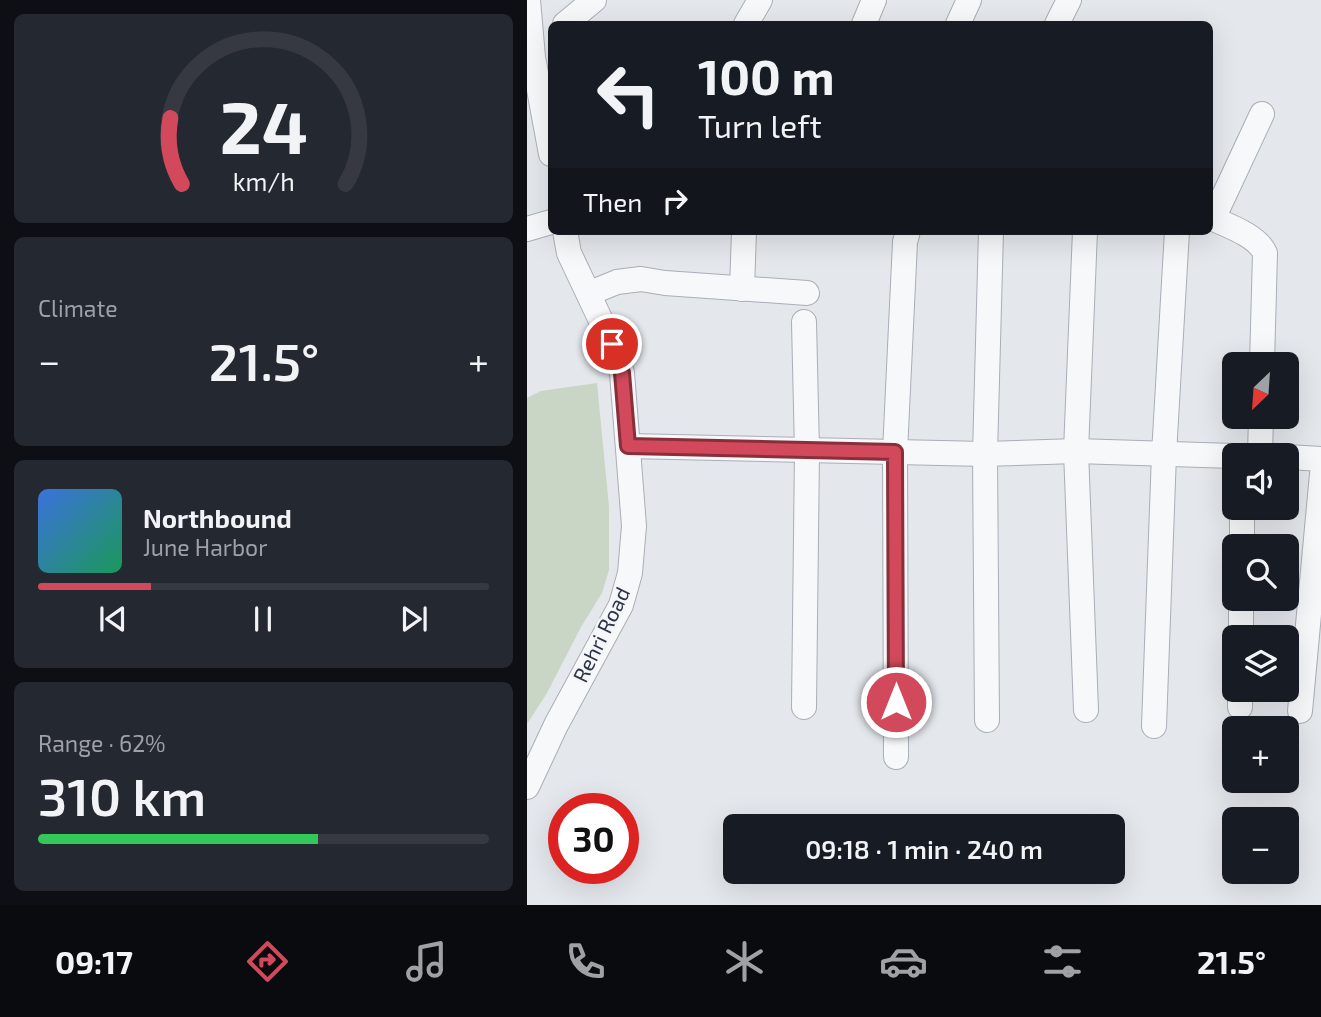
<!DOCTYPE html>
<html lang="en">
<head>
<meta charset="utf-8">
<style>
  body { margin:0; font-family:"Exo 2",sans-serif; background:#242831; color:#f1f3f6; height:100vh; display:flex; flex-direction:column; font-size:26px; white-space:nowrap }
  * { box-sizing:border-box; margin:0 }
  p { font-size:23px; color:#9ea1a6 }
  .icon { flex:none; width:38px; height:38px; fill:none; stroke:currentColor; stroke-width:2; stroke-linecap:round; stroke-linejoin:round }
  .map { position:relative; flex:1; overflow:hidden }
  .drawer { display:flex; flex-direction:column; gap:14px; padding:14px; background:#0d0f14; width:527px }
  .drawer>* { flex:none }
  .hud { position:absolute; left:21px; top:21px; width:665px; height:214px; border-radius:10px; box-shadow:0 7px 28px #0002; background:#171b24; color:#f1f3f6; overflow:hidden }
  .needle { width:46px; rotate:205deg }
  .tools { position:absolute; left:695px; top:352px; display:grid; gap:14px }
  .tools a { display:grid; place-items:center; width:77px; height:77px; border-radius:10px; background:#171b24; box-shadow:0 7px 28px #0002; font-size:35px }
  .speed { position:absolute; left:21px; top:793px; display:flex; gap:14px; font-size:35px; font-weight:700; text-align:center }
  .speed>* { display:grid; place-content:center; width:91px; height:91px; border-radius:50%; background:#171b24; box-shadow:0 7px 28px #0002; line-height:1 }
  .speed .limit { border:10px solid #d22; background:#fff; color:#111 }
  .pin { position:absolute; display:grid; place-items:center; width:60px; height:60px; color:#fff; margin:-30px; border:4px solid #fff; border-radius:50%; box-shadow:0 2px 7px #0007 }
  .me { position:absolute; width:77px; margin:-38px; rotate:0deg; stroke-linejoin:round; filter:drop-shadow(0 0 5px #0008) }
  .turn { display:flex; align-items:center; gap:24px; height:147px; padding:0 35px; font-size:32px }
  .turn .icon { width:91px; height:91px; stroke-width:2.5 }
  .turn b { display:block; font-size:49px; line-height:60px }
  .then { display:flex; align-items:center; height:66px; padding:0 35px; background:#0003; gap:14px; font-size:26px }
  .big { font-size:52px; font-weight:600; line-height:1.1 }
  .drawer .card { flex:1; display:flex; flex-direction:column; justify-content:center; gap:10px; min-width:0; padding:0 24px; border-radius:10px; background:#242831 }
  .drawer .dial { align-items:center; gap:0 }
  .dial svg { height:182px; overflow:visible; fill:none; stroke:#363941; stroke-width:7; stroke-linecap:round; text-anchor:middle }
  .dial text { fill:#f1f3f6; stroke:none }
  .song { display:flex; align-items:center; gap:21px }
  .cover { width:84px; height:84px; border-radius:10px; background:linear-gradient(135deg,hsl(220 70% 55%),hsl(150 70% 35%)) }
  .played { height:7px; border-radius:4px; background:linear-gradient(90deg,#d1495b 25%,#363941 25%) }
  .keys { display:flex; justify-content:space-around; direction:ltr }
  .heat { display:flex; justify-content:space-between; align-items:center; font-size:38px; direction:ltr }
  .charge { height:10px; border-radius:5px; background:linear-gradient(90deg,#34c759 62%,#363941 0) }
  .trip { position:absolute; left:196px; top:814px; width:402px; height:70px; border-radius:10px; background:#171b24; box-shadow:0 7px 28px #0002; font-weight:600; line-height:70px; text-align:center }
  .tabs { display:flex; height:112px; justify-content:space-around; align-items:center; background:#090b0e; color:#9ea1a6 }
  .tabs .icon { width:49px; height:49px }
  .tabs .current { color:#d1495b }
  .tabs b { font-size:32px; color:#f1f3f6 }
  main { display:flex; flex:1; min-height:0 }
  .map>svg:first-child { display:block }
</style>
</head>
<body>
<main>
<section class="drawer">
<div class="card dial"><svg viewBox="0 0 100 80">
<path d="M14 69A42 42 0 1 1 86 69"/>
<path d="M14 69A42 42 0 0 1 9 40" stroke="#d1495b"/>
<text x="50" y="56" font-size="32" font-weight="700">24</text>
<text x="50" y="72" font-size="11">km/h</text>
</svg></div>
<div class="card"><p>Climate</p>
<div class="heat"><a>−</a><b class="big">21.5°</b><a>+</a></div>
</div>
<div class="card">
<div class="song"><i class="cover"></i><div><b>Northbound</b><p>June Harbor</p></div></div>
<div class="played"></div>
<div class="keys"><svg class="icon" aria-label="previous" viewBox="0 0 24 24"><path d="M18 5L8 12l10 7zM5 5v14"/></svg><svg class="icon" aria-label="pause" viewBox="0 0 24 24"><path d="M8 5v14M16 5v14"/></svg><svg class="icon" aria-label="next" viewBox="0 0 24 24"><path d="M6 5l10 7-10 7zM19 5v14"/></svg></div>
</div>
<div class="card"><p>Range · 62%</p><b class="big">310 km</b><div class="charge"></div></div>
</section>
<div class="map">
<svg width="795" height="905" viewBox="0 0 795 905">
  <rect width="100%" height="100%" fill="#e4e7ec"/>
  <!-- green -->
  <polygon fill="#c9d6c5" points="70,383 82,507 82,570 75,593 54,627 20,693 0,724 0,398 14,391"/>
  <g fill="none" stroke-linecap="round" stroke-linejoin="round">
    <!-- minor casing -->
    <g stroke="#a9aeb7" stroke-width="26">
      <g id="minor">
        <polyline points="1,0 6,57 24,154"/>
        <polyline points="38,24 67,0"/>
        <polyline points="219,24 233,0"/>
        <polyline points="337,24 347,0"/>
        <polyline points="431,24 442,0"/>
        <polyline points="530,24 542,0"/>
        <path d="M682,217c17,8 48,18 56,36l-3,111"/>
        <polyline points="686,219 735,114"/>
        <polyline points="0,229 24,222"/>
        <polyline points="558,231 549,451 559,710"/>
        <polyline points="215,289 217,231"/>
        <polyline points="63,293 90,282 114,279 138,283 280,293"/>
        <polyline points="101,446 458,454 549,451 707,456"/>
        <polyline points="733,455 734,416"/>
        <polyline points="760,457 795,459"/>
        <polyline points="715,546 715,508"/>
        <polyline points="714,637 714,598"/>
        <polyline points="277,707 280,451 277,322"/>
        <polyline points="713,707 713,690"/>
        <polyline points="773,711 795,474"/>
        <polyline points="460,720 458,454 464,231"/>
        <polyline points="627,726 637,454 650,231"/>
        <polyline points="369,757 368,452 378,242 381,231"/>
        <polyline points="0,787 29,725 94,605 103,573 107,526 95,373 85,344 42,253 38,231"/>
      </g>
    </g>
    <!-- minor -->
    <use href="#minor" stroke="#f7f8fa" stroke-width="24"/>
  </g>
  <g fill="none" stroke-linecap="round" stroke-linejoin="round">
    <!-- route casing -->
    <g stroke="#882f3b" stroke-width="18">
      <polyline id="route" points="85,344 95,373 101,446 368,452 369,702"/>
    </g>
    <!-- route -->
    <use href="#route" stroke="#d1495b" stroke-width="12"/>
  </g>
  <g text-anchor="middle" stroke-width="5" stroke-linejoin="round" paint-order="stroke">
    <!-- street labels -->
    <g font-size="21" fill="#2b3445" stroke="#f4f6f9">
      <text transform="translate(75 635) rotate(-64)" y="7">Rehri Road</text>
    </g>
  </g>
</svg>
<div class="tools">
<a><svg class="needle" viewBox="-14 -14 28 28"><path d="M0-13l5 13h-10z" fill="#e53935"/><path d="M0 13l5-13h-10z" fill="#9ea1a6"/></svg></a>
<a><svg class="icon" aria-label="sound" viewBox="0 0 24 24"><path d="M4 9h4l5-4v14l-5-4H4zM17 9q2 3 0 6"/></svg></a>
<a><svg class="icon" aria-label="search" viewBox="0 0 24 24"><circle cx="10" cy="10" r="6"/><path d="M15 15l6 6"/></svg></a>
<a><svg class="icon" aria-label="layers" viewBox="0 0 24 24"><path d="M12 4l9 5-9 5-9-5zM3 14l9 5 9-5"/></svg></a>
<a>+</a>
<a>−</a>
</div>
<div class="speed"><div class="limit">30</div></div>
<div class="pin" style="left:85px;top:344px;background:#d93025"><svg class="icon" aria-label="arrive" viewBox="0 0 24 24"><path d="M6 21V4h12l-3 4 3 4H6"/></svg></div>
<svg class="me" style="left:369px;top:702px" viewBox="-20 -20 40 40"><circle r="17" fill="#d1495b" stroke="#fff" stroke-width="3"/><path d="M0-11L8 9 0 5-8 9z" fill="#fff"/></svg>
<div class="trip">09:18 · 1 min · 240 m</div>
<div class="hud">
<div class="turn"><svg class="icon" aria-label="left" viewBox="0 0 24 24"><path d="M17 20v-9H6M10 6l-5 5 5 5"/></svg><div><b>100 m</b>Turn left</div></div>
<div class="then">Then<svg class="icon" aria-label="right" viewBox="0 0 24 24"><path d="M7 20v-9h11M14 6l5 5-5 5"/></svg></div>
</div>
</div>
</main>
<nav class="tabs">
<b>09:17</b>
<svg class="icon current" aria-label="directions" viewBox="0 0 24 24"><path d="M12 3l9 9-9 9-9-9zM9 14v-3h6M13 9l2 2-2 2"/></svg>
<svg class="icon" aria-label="music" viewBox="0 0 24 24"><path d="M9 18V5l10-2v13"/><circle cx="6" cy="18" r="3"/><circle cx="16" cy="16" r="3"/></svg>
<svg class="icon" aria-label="phone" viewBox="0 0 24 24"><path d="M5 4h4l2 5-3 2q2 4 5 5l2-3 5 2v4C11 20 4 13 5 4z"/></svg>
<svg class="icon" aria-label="climate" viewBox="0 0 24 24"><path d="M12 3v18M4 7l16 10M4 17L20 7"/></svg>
<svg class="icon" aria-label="car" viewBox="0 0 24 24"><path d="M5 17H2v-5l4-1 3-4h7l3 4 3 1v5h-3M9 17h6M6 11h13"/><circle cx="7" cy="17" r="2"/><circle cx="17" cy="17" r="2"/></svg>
<svg class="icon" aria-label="filters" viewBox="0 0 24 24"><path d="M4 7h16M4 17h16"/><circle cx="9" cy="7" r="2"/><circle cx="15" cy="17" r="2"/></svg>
<b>21.5°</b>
</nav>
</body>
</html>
